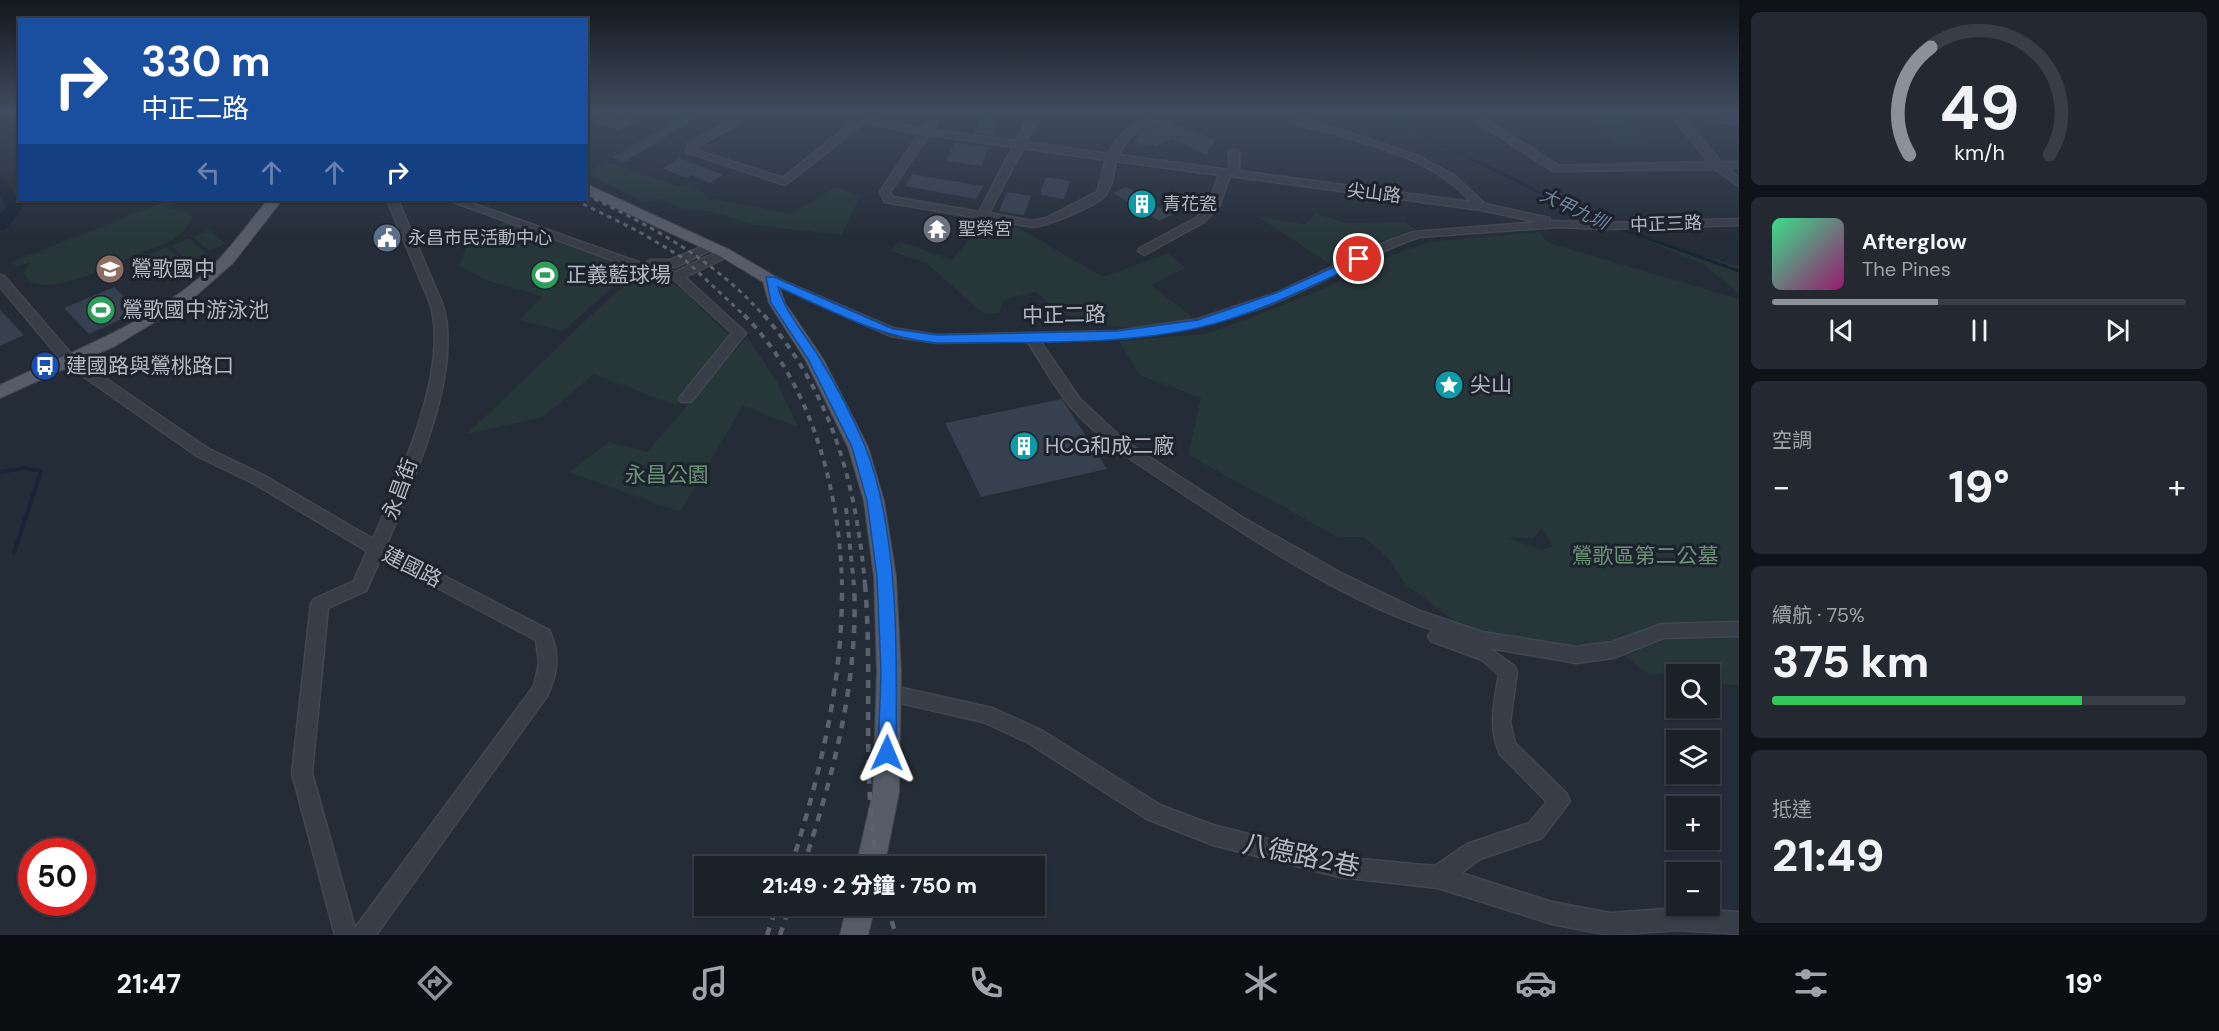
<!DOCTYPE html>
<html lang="zh-TW">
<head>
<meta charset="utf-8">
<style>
  body { margin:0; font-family:"DM Sans","Noto Sans TC",sans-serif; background:#242931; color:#f1f3f6; height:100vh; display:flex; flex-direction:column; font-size:22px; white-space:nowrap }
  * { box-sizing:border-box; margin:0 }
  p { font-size:20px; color:#a0a3a8 }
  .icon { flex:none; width:33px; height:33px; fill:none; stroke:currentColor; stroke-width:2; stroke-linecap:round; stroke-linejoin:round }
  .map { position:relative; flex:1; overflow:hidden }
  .drawer { display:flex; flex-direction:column; gap:12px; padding:12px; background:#0f1217; width:480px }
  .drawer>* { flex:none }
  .banner { position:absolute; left:18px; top:18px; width:570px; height:183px; border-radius:0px; box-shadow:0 2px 4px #0004,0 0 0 2px #393e46; background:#1a4fa0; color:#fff; overflow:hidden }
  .buttons { position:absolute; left:1666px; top:664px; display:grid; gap:12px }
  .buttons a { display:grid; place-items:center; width:54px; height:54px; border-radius:0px; background:#1b2129; box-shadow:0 2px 4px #0004,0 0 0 2px #393e46; font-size:30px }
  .speed { position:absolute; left:18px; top:838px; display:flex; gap:12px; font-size:30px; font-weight:700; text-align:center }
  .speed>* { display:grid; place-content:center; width:78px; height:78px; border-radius:50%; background:#1b2129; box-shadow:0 2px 4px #0004,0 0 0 2px #393e46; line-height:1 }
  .speed .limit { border:9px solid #d22; background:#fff; color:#111 }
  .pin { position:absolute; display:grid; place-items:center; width:51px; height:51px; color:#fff; margin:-26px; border:3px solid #fff; border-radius:50%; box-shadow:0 2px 6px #0007 }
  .me { position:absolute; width:66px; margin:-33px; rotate:1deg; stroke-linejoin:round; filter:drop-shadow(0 0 4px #0008) }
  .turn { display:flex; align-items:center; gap:21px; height:126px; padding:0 24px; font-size:27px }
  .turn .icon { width:78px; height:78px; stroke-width:2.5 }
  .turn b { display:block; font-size:42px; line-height:51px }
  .lanes { display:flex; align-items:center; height:57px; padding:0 24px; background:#0003; justify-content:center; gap:30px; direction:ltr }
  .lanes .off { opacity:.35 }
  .big { font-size:45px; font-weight:800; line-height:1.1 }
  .drawer .widget { flex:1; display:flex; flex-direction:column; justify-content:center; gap:9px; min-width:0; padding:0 21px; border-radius:9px; background:#242931 }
  .drawer .dial { align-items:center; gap:0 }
  .dial svg { height:156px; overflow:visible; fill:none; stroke:#393e46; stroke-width:7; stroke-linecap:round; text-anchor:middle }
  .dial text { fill:#f1f3f6; stroke:none }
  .song { display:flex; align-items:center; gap:18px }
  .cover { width:72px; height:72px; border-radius:9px; background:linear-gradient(135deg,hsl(150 70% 55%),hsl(320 70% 35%)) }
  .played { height:6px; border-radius:3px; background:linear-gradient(90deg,#8c9099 40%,#393e46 40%) }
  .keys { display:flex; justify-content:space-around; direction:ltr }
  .heat { display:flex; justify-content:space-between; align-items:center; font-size:33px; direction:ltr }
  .charge { height:9px; border-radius:4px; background:linear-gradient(90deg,#34c759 75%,#393e46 0) }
  .trip { position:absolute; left:694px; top:856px; width:351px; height:60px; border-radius:0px; background:#1b2129; box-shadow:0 2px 4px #0004,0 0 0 2px #393e46; font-weight:800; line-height:60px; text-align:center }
  .menu { display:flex; height:96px; justify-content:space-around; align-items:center; background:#0b0d10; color:#a0a3a8 }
  .menu .icon { width:42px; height:42px }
  .menu .on { color:#8c9099 }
  .menu b { font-size:27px; color:#f1f3f6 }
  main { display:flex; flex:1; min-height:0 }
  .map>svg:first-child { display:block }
</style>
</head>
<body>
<main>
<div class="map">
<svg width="1739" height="935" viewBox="0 0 1739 935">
  <rect width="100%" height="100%" fill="#242c37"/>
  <!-- green -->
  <g fill="#263639" fill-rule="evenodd">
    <polygon points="1577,111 1616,112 1646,144 1617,143"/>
    <polygon points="605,161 678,186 691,183 709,198 792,214 836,187 860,196 842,235 754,225 710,211 683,209 663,199 644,202 587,174"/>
    <path d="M169,200l11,1 -16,7 23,4 5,5c-3,8 -7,14 -14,19 -11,9 -29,13 -43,19 -20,9 -99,50 -111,18l6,-11 -13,5 -5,-5z"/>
    <polygon points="1316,214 1347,223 1405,222 1414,229 1355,250 1329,264 1259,217 1304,224"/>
    <polygon points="504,221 635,268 563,331 519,320 542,296 485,280 459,266 466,248"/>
    <path d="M983,221l36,7 84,49 65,-24 18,15 -35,17 42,32c-40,14 -88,14 -127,-3 -11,-4 -21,-15 -30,-22l-33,8 -4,13 -15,1 -58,-51 -35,-12 8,-10 53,19z"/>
    <polygon points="209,230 226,244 209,251 193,237"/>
    <path d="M1538,232l11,11 190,56v387l-29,-4v-7l-62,-1 -39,-29 -19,4 -117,-14 -68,-51 -18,-27 -23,-20h-26l-150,-82 13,-57 -62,-23 -20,-34 85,-7 20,-6 99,-39 55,-29 51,-18zM1542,529l10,17 -10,4 -34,-12h25z"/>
    <polygon points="189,238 206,253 188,261 171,246"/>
    <polygon points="1643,239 1739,266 1739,293 1702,264"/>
    <polygon points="167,247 185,263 165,272 146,256"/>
    <polygon points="643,269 679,287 731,338 676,406 594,374 543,417 467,434 591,315"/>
    <polygon points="747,337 777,382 798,427 743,406 680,512 569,472 609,442 647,452"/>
  </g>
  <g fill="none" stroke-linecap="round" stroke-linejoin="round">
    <!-- stream-far1 -->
    <g stroke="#192434" stroke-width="3">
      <polyline points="1386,111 1429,139 1606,224"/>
      <polyline points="1616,227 1739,271"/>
    </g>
    <!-- stream -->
    <polyline stroke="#192434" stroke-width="4" points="0,472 24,468 41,471 14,553"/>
    <!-- river -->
    <polygon fill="#192434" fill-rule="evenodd" points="0,178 6,180 23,207 6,229 0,230 0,214 6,207 0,196"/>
  </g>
  <!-- building -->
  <g fill="#37404e">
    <polygon points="684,115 695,119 625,162 613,157"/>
    <polygon points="982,116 999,119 991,135 973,133"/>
    <polygon points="1170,122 1215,140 1206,155 1171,139 1156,147 1152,145 1147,147 1134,141 1140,133"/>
    <polygon points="955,142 989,147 981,166 946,161"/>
    <polygon points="679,158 723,175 709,183 691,175 687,178 662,168"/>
    <polygon points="912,174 935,178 983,186 977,199 905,186"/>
    <polygon points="1046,177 1070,181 1064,199 1040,195"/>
    <polygon points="1126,187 1172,215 1159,221 1113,193"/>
    <polygon points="1007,192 1031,196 1024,215 999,211"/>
    <polygon points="114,287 139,311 89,334 64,308"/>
    <polygon points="0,310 24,335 0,346"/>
    <polygon points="1062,399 1107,469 981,497 945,423"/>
  </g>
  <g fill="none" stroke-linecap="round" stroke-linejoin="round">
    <!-- minor casing -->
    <g stroke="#414751" stroke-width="3">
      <g id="minor">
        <polygon points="586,111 619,121 640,111 653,111 619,128 586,117"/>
        <path d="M748,111h13l-64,36 -1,3 87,28 73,-59 -20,-8h16l31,10 40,7 12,-17h10l-13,19 84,11 16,-30h10l-16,31 83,12c13,-31 48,-43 79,-43 -26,18 -54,8 -69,44l110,15v-18l5,-3 5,3v19l232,31c-35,-40 -90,-55 -139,-69 -19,-5 -44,-8 -60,-22h13l133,45 37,20 30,28 64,14 1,3 56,2 133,-4v6l-133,4 -49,-2 -138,10c-46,16 -88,41 -133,61 -80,35 -160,41 -246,43l40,58 46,43 119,77 96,54 79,38 62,21 94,15 36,-5 50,-18 77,-2v14l-76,2 -50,20 -37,5 -87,-15 25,18 3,6 -7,50 5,21 52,51 3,7 -28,37 -62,21 -19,14 91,29 58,11 68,-5 61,4v22l-61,-4 -68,5 -58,-11 -114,-36 -99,-11 -126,-32 -66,-26 -120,-77 -44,-20 -100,-23 -3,-6 3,-6 6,-2 103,23 49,22 119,75 53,20 126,32 96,9 32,-22 62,-21 18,-21 -47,-48c-12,-26 -6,-51 -1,-79l-17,-15 -51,-19 -3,-5 5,-6c-85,-28 -174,-86 -248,-135 -41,-27 -83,-52 -115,-89 -16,-20 -29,-44 -43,-65l-90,2 -47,-7 -126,-56 6,-4 4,1 119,51 44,7 180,-4 81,-12 78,-26 114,-53 24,-8 124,-10 -57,-12 -251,-34 -11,30 -15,16 -60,33 -6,-4 2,-3 56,-30 12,-13 11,-30 -103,-14c-2,10 -3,23 -9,32 -8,13 -59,32 -74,34l-148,-25 -5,-10 39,-58 -54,-12 -80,63 -99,-33 2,-8zM929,135l84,12 -34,65 -86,-15 -3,-5zM1023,148l83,12 -9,32 -51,26 -13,3 -44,-8z"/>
        <polygon points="1460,111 1472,111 1559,166 1709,162 1671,115 1655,111 1685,111 1739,118 1739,124 1683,117 1721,162 1739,162 1739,168 1728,168 1739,178 1739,186 1715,169 1553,171"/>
        <path d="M387,200h11l44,103c23,65 -30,181 -56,243l163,84c11,23 9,43 -2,66l-171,239h-41l-43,-162 19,-169 3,-5 40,-18 13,-30 -114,-68 -56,-27 -134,-94 -63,-75v-12l4,1 69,80 134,92 56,27 110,64c26,-60 78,-172 57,-236zM381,558l155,82 3,23 -5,23 -179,242 -43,-155 16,-165 38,-17z"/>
        <polygon points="448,200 463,200 644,264 650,260 670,260 711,243 717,247 676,267 656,268 675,272 721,250 729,250 729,256 685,277 746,333 691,402 681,402 679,399 681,396 732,333 673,279 658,277"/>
      </g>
    </g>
    <!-- major casing -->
    <g stroke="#414751" stroke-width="2">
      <g id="major">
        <polygon points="586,184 730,250 776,277 785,303 823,359 868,447 884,501 896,577 901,672 899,792 884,867 856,867 873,792 877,672 874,577 864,501 848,447 805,359 769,303 763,282 720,256 586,194"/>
        <path d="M268,200h14l-49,63 -41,36 -77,47 -115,52v-13c70,-33 146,-60 205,-112 24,-21 42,-49 63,-73z"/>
        <polygon points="847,906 875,906 868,935 840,935"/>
      </g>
    </g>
    <!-- minor -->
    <use href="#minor" fill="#383e48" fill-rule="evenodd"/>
    <!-- major -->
    <use href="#major" fill="#565d68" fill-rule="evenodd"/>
    <!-- rail-far2 -->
    <g stroke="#5a626f" stroke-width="3" stroke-dasharray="4.5 4.5" stroke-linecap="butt">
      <path d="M586,195c67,32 129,65 179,122"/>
      <polyline points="575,200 638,231 683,258 746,317"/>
    </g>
    <!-- rail-far1 -->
    <g stroke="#5a626f" stroke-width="4" stroke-dasharray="6 6" stroke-linecap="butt">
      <path d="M744,315c68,68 96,178 98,270"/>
      <path d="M764,315c68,79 92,168 101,270"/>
      <polyline points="846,508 854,585"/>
    </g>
    <!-- rail -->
    <g stroke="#5a626f" stroke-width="4.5" stroke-dasharray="8 8" stroke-linecap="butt">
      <path d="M865,584c8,94 -4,190 13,283"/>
      <path d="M791,867c29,-93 52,-185 51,-283"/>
      <path d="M803,867c30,-91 56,-187 51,-283"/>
      <polyline points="887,906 896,935"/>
      <polyline points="767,935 777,906"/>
      <polyline points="780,935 790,906"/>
    </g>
  </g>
  <!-- sky -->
  <linearGradient id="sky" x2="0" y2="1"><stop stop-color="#14181e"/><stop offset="0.46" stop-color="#3f4b5e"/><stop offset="1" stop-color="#3f4b5e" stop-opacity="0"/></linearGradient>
  <rect width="1739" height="242" fill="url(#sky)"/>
  <!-- route -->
  <path fill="#1a73e8" stroke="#114b97" stroke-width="1.5" d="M1359,256l4,1v5c-52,24 -106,52 -161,65 -86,20 -178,14 -265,16 -57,-5 -107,-33 -159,-56 8,27 27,47 41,70 17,28 34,60 46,89 35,87 32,214 31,307l-3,5 -6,3 -6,-3 -3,-5 3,-81 -4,-95 -10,-76 -15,-54 -44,-88 -37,-56 -5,-26h8l119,52 44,6 180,-4 81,-11 78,-27z"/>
  <!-- icons -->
  <defs>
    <g id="building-disc" transform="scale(1.5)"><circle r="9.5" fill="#0f9aa8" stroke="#1d232d"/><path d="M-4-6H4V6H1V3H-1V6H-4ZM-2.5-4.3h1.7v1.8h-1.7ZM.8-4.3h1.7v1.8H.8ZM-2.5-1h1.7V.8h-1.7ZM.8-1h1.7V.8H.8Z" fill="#fff"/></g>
    <g id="temple-disc" transform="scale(1.5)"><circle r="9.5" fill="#6b7280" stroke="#1d232d"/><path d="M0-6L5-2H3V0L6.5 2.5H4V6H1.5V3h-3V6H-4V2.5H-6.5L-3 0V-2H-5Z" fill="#fff"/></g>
    <g id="civic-disc" transform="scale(1.5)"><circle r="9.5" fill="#5c6f8a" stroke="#1d232d"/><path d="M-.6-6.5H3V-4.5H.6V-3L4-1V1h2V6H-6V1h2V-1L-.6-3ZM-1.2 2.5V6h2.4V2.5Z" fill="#fff"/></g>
    <g id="school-disc" transform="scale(1.5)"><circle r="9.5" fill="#8d6e63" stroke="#1d232d"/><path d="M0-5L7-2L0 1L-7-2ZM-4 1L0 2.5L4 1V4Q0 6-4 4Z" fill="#fff"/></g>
    <g id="stadium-disc" transform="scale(1.5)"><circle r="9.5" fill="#2e9e5b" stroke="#1d232d"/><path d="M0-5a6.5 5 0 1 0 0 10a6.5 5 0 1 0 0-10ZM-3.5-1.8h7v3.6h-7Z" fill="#fff"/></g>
    <g id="bus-disc" transform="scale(1.5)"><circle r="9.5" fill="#1a4fb4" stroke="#1d232d"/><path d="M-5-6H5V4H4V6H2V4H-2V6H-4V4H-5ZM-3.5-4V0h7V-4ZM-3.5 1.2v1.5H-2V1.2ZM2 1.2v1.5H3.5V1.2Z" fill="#fff"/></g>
    <g id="sight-disc" transform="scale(1.5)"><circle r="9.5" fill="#0f9aa8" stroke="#1d232d"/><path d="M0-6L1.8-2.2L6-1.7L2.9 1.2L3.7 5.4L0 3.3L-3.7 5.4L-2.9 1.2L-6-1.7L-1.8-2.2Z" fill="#fff"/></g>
  </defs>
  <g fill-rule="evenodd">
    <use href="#building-disc" x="1142" y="204"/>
    <use href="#temple-disc" x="937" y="229"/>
    <use href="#civic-disc" x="387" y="238"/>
    <use href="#school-disc" x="110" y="269"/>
    <use href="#stadium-disc" x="545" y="275"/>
    <use href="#stadium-disc" x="101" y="310"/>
    <use href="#bus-disc" x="45" y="366"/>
    <use href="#sight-disc" x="1449" y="385"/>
    <use href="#building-disc" x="1024" y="446"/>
  </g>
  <g text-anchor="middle" stroke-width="6" stroke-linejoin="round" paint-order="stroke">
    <!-- far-street labels -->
    <g font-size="18" fill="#b3b9c4" stroke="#1d232d">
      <text transform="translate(1374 193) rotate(7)" y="6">尖山路</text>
      <text transform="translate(1666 224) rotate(-2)" y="6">中正三路</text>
    </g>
    <!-- far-poi labels -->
    <g font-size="18" fill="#b3b9c4" stroke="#1d232d" text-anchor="start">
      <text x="1163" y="210">青花瓷</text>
      <text x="958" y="235">聖榮宮</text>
      <text x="408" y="244">永昌市民活動中心</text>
    </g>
    <!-- far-water labels -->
    <g font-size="18" font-style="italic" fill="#70839f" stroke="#1d232d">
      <text transform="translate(1574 209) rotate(25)" y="6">大甲九圳</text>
    </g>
    <!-- poi labels -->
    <g font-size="21" fill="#b3b9c4" stroke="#1d232d" text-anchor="start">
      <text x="131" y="276">鶯歌國中</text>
      <text x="566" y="282">正義藍球場</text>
      <text x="122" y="317">鶯歌國中游泳池</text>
      <text x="66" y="373">建國路與鶯桃路口</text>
      <text x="1470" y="392">尖山</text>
      <text x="1045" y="453">HCG和成二廠</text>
    </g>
    <!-- street labels -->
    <g font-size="21" fill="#b3b9c4" stroke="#1d232d">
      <text transform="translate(1064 315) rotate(-1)" y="7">中正二路</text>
      <text transform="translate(400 489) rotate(-70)" y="7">永昌街</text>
      <text transform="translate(412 567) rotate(27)" y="7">建國路</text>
    </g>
    <!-- park labels -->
    <g font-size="21" fill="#6c9276" stroke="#1d232d">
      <text x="667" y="482">永昌公園</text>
      <text x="1645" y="563">鶯歌區第二公墓</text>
    </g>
    <!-- near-street labels -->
    <g font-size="26" fill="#b3b9c4" stroke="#1d232d">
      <text transform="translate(1301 855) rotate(12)" y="9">八德路2巷</text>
    </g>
  </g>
</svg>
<div class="buttons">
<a><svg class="icon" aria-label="search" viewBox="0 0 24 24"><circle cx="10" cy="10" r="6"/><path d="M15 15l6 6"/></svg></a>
<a><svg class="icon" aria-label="layers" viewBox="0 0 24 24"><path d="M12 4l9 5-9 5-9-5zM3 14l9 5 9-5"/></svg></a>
<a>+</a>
<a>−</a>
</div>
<div class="speed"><div class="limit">50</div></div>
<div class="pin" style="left:1359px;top:259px;background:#d93025"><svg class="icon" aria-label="arrive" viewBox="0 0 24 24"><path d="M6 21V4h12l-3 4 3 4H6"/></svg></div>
<svg class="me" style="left:887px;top:753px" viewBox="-20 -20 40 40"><path d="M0-17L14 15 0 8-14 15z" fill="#1a73e8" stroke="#fff" stroke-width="4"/></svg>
<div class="trip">21:49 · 2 分鐘 · 750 m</div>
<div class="banner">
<div class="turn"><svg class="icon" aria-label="right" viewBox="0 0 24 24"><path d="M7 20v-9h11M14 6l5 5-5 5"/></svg><div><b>330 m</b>中正二路</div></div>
<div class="lanes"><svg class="icon off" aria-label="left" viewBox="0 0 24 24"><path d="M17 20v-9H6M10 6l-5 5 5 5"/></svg><svg class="icon off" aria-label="ahead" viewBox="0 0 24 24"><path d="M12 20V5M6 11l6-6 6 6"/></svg><svg class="icon off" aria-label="ahead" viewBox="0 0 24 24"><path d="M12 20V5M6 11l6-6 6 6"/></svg><svg class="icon" aria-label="right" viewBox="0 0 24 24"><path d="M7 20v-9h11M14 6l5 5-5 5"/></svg></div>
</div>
</div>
<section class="drawer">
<div class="widget dial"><svg viewBox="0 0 100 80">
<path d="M14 69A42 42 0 1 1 86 69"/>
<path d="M14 69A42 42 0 0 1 25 14" stroke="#8c9099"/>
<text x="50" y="56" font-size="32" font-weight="700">49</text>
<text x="50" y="72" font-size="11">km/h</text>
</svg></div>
<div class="widget">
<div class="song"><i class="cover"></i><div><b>Afterglow</b><p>The Pines</p></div></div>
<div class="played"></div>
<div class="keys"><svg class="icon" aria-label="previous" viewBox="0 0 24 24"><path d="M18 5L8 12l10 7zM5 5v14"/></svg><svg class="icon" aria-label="pause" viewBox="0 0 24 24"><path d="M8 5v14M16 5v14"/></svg><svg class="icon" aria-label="next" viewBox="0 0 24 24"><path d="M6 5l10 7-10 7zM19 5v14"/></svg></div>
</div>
<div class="widget"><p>空調</p>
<div class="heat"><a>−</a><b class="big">19°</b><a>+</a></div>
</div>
<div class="widget"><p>續航 · 75%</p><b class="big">375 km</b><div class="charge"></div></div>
<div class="widget"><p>抵達</p><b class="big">21:49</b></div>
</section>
</main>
<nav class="menu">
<b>21:47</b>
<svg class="icon on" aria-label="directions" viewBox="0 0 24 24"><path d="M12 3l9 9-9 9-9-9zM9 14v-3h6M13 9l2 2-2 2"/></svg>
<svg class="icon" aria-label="music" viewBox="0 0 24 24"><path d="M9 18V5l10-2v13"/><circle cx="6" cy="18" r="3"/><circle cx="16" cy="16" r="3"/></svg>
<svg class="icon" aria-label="phone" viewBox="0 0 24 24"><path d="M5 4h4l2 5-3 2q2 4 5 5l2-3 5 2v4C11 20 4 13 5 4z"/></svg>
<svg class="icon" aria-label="climate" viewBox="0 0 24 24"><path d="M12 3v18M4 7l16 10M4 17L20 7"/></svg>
<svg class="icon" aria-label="car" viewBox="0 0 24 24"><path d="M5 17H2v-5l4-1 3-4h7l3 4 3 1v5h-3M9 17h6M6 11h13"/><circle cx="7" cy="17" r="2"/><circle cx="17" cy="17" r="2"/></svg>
<svg class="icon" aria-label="filters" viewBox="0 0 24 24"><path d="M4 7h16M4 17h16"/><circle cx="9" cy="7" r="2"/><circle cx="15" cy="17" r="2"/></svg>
<b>19°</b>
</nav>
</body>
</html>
